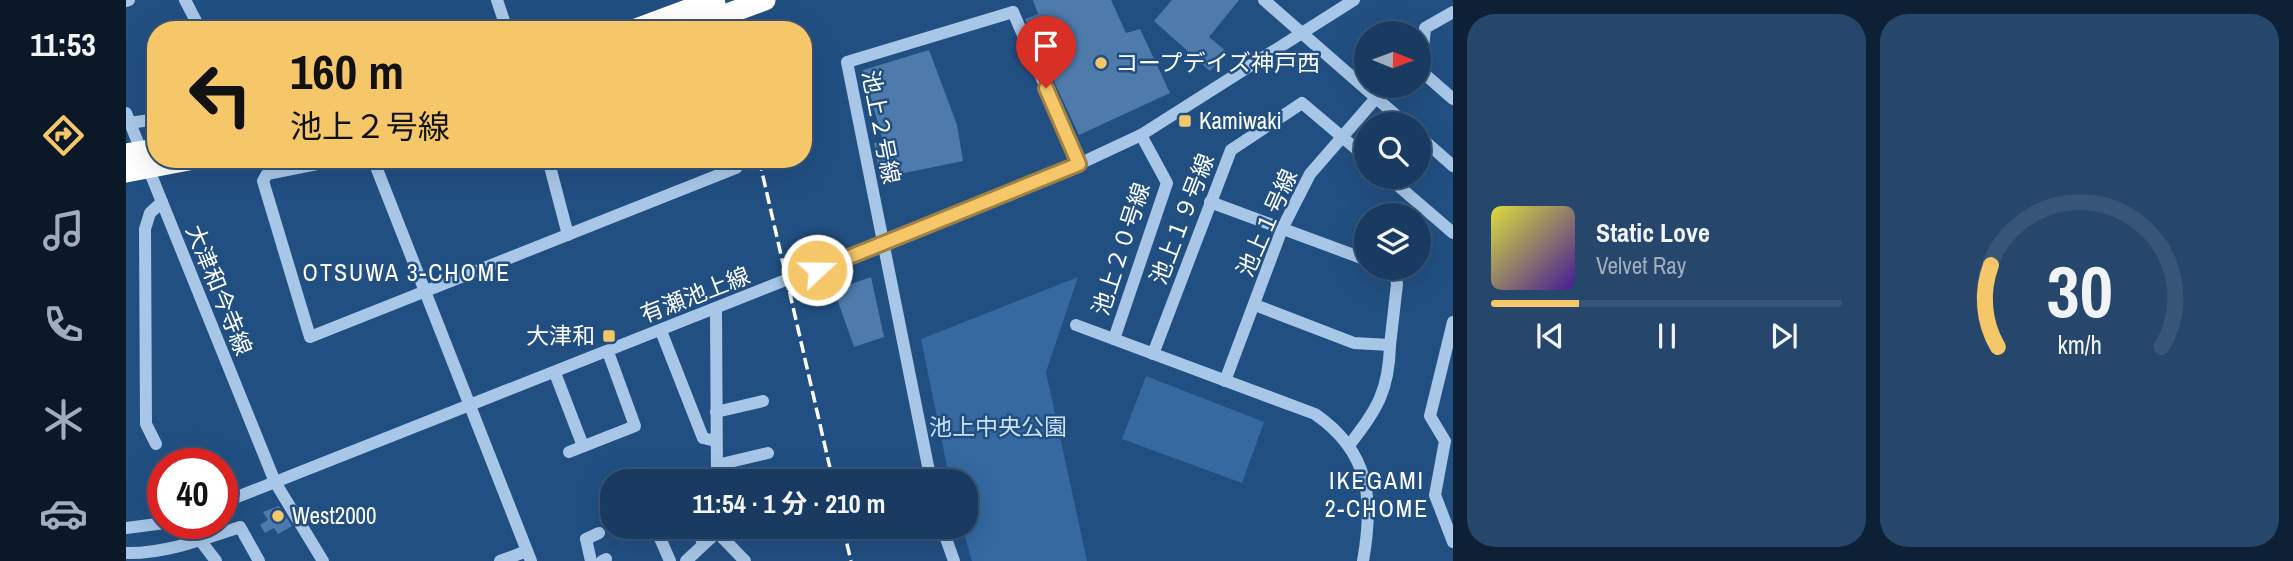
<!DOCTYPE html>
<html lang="ja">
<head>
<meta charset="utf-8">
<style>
  body { margin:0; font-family:"Archivo Narrow","Noto Sans JP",sans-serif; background:#26466b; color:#f1f3f6; height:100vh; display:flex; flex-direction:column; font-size:26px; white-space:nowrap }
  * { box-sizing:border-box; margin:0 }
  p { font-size:23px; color:#9fadbe }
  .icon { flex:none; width:38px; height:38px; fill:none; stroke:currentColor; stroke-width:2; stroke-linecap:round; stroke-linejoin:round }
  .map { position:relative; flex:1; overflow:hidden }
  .details { display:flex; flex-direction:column; gap:14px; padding:14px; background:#0e2036; width:840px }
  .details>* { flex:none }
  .hud { position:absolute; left:21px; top:21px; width:665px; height:147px; border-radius:28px; box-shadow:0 7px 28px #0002,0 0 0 2px #375577; background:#f5c769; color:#111; overflow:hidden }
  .needle { width:46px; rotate:91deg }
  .controls { position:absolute; left:1228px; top:21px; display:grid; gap:14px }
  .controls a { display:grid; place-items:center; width:77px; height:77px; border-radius:50%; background:#193b62; box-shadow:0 7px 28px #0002,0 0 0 2px #375577; font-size:35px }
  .speed { position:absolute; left:21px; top:448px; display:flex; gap:14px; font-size:35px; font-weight:700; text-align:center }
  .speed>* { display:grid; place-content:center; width:91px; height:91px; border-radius:50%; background:#193b62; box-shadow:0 7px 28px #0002,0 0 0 2px #375577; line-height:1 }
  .speed .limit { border:10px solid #d22; background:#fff; color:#111 }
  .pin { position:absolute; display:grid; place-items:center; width:60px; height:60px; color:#fff; margin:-72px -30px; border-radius:50% 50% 50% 0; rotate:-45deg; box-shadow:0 0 7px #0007 }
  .pin .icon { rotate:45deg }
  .me { position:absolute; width:77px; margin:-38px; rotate:69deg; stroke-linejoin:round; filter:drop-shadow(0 0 5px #0008) }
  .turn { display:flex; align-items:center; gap:24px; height:147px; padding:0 28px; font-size:32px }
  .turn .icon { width:91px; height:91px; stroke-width:2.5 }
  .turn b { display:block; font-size:49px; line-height:60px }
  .details .widget { flex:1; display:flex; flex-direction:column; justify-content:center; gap:10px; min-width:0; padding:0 24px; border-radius:28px; background:#26466b }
  .details .dial { align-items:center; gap:0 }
  .dial svg { height:182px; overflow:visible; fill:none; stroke:#375577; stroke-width:7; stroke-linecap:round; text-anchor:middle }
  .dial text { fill:#f1f3f6; stroke:none }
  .song { display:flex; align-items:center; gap:21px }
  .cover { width:84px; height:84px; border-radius:10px; background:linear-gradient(135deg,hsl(60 70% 55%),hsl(260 70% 35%)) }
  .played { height:7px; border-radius:4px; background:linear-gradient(90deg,#f5c769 25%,#375577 25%) }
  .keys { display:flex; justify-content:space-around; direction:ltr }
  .details .tiles { flex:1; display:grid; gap:14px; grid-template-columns:repeat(2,1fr) }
  .trip { position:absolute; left:474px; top:469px; width:378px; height:70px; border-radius:28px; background:#193b62; box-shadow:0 7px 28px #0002,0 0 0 2px #375577; font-weight:700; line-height:70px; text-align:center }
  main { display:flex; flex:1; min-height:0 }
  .menu { display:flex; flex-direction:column; width:126px; justify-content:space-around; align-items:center; background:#0a1827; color:#9fadbe }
  .menu .icon { width:49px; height:49px }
  .menu .current { color:#f5c769 }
  .menu b { font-size:32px; color:#f1f3f6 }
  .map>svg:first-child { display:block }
</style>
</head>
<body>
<main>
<nav class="menu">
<b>11:53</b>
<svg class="icon current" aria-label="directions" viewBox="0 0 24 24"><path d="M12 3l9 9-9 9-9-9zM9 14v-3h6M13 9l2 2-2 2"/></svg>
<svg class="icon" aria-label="music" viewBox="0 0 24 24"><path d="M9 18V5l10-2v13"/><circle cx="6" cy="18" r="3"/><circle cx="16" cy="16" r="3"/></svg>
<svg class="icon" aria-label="phone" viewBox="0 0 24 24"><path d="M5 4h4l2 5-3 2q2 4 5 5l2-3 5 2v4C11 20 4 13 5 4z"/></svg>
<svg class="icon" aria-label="climate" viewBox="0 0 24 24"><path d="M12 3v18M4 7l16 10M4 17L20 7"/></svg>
<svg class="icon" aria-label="car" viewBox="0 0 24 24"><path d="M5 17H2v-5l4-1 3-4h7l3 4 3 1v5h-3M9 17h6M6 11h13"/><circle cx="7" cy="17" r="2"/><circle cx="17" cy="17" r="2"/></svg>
</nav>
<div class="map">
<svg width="1327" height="561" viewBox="0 0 1327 561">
  <rect width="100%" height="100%" fill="#214f82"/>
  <!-- green -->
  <g fill="#3569a0">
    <polygon points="952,277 920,372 961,561 846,561 836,527 840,527 840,481 824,481 795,339"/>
    <polygon points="1020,376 1138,422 1116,483 996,439"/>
  </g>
  <!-- building -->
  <g fill="#4e7bac">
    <polygon points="907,0 985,0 1000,33 1014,29 1044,93 953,135 899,19 912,14"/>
    <polygon points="1046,0 1113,0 1083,37 1101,52 1084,71 1028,21"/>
    <polygon points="803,50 831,125 837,161 754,178 748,143 757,141 737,70"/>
    <polygon points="745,277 758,337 728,347 708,290"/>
    <polygon points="153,506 166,526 152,534 148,528 139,533 134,525 142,520 137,512"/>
  </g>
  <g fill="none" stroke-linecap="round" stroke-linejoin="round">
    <!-- minor -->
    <g stroke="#a8c7e8" stroke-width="12">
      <polyline points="59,0 71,23 79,30"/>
      <polyline points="371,0 381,30"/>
      <polyline points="1138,0 1280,124"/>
      <polyline points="0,1 3,0"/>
      <polyline points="887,12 953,164"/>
      <polyline points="1327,12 1299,28 1295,71 1327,99"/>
      <polyline points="0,113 149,482 197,561"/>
      <polyline points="4,123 30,119"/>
      <polyline points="1293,136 1327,166"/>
      <polyline points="216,159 141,174 137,181 184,337 610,168 609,159"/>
      <polyline points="247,159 405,561"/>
      <polyline points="422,159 442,235"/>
      <polyline points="1262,177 1327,233"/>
      <polyline points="1084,202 1241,260"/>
      <polyline points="1129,305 1228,343 1264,345 1271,284 1268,268"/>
      <polyline points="590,309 591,481"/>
      <polyline points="1327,322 1304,416 1319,441 1309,495 1327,542"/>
      <path d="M950,325l239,89c55,38 59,85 48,147"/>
      <polyline points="535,331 577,438 590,441"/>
      <polyline points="988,339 1041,183 1015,135"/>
      <polyline points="1027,354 1105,150 1176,103 1241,158"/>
      <polyline points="429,373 457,446"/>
      <polyline points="1099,381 1156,229 1184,174 1250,98"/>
      <polyline points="590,412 637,401"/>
      <polyline points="30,444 20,424 19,229 24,213 36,202"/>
      <path d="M1224,444c27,-34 39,-54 40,-99"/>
      <polyline points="443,452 509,426 482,352"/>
      <polyline points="591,465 642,453"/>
      <polyline points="805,481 721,62 887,12"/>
      <polyline points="96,503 953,164 1015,135 1228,0"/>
      <polyline points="570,527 577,543"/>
      <polyline points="816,527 828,561"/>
      <polyline points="0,528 39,523"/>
      <polyline points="530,529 544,561"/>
      <polyline points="591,532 619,561"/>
      <polyline points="74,540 90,561"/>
      <path d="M0,553c38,1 78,-14 114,-26l19,34"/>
      <polyline points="374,561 401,551"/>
      <polyline points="465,561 460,539 473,533"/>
      <polyline points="476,561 480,559"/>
      <polyline points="560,561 591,532 591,527"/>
    </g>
    <!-- highway -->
    <g stroke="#fff" stroke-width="21">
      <polyline points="507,30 588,0"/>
      <polyline points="558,30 639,0"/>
      <polyline points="0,154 30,149"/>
      <polyline points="0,172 68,159"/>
    </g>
    <!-- rail -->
    <g stroke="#fff" stroke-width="3.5" stroke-dasharray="12 5" stroke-linecap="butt">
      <polyline points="597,0 604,30"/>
      <polyline points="633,159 707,481"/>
      <polyline points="717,527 725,561"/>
    </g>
  </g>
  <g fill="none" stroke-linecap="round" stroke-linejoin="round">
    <!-- route casing -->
    <g stroke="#9f8144" stroke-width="18">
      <polyline id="route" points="691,270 953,164 920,88"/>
    </g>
    <!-- route -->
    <use href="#route" stroke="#f5c769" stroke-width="12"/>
  </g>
  <!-- markers -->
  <g fill="#f5c769" stroke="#214f82" stroke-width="2.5">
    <circle cx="975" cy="63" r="7"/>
    <rect x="1052" y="114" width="14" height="14" rx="3.5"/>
    <rect x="476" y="329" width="14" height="14" rx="3.5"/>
    <circle cx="152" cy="516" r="7"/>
  </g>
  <g text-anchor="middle" stroke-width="5" stroke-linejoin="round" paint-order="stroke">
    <!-- poi labels -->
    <g font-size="23" fill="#fff" stroke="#214f82" text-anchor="start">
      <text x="989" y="71">コープデイズ神戸西</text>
      <text x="1073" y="129">Kamiwaki</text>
      <text x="469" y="344" text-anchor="end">大津和</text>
      <text x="166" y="524">West2000</text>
    </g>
    <!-- street labels -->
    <g font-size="23" fill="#fff" stroke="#214f82">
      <text transform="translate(755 127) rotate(79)" y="8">池上２号線</text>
      <text transform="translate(1056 219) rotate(-69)" y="8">池上１９号線</text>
      <text transform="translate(1141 223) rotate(-66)" y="8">池上１号線</text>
      <text transform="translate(995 249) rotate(-72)" y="8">池上２０号線</text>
      <text transform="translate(93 290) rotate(68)" y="8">大津和今寺線</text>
      <text transform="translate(569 295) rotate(-21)" y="8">有瀬池上線</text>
    </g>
    <!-- park labels -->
    <g font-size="23" fill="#cce1f6" stroke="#214f82">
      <text x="872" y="435">池上中央公園</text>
    </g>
    <!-- neighbourhood labels -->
    <g font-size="24" letter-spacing="2" fill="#fff" stroke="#214f82">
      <text x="281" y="281">OTSUWA 3-CHOME</text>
      <text x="1251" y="489">IKEGAMI<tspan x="1251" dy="28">2-CHOME</tspan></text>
    </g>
  </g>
</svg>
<div class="controls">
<a><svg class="needle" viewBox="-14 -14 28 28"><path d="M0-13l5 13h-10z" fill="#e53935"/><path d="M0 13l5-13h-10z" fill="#9fadbe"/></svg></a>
<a><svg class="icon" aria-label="search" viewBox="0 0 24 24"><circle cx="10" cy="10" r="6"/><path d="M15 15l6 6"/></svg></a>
<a><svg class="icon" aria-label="layers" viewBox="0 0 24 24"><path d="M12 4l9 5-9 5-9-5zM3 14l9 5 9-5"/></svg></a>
</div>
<div class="speed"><div class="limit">40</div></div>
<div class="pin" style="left:920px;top:88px;background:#d93025"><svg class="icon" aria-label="arrive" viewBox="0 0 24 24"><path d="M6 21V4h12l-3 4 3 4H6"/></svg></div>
<svg class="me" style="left:691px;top:270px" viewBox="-20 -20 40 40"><circle r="17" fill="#f5c769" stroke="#fff" stroke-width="3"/><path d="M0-11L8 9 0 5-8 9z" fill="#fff"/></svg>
<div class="trip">11:54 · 1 分 · 210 m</div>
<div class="hud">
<div class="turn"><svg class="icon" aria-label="left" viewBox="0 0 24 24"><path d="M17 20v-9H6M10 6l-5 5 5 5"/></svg><div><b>160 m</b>池上２号線</div></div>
</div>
</div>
<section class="details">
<div class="tiles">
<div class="widget">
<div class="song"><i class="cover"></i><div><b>Static Love</b><p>Velvet Ray</p></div></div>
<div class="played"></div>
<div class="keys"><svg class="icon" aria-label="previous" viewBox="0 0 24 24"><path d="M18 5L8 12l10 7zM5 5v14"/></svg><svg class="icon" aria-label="pause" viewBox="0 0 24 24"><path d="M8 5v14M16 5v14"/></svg><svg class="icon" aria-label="next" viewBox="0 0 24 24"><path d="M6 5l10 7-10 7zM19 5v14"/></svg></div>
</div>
<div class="widget dial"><svg viewBox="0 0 100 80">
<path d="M14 69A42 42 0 1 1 86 69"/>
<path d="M14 69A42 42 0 0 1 11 33" stroke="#f5c769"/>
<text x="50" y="56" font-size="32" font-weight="700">30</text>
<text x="50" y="72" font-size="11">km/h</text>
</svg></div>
</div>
</section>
</main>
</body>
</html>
